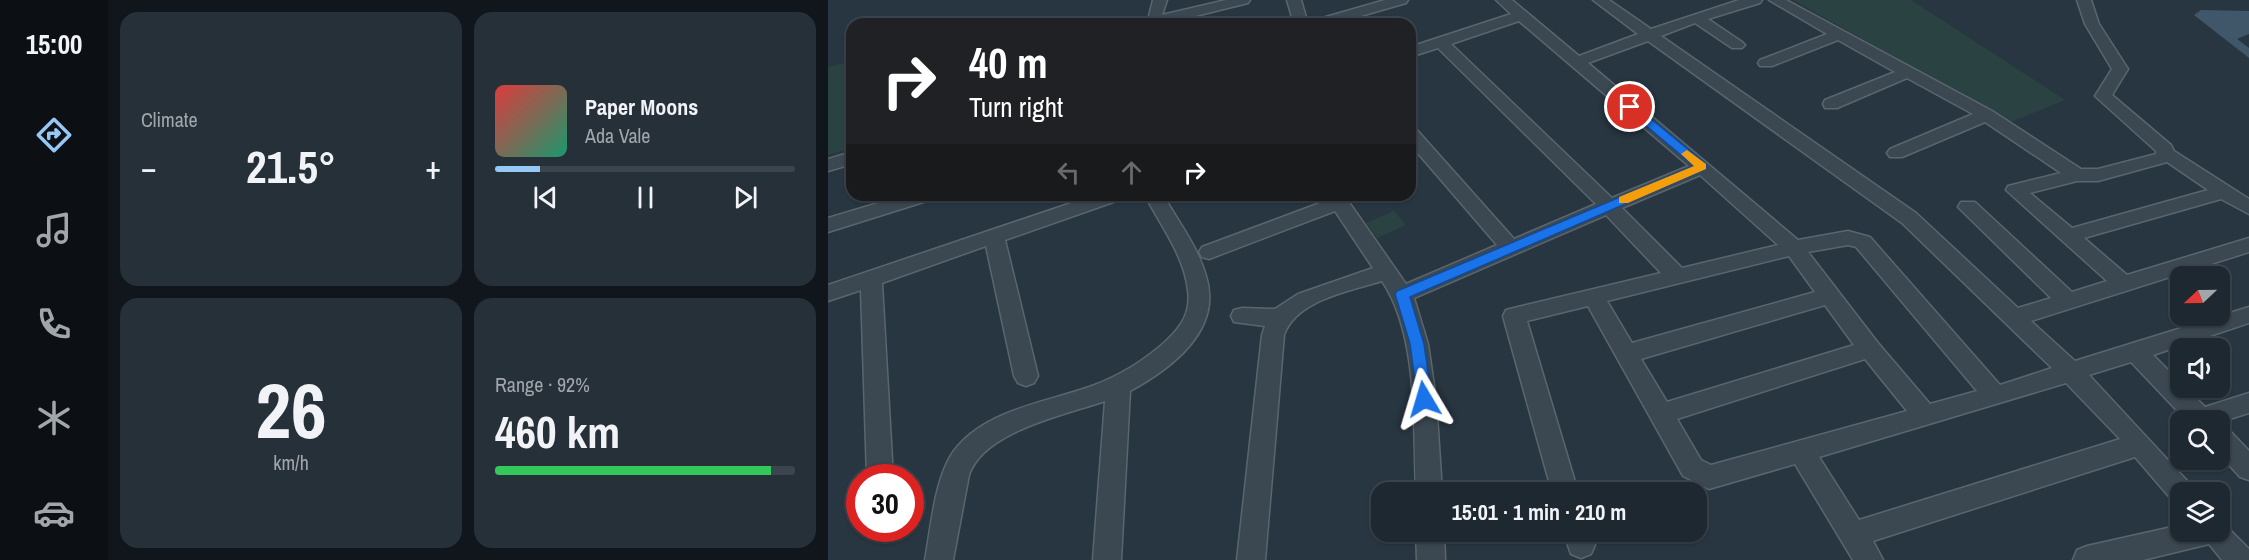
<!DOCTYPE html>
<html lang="en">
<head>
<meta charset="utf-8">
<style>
  body { margin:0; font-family:"Archivo Narrow",sans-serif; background:#263039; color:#f1f3f6; height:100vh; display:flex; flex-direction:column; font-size:22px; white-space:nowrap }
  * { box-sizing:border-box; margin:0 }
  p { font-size:20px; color:#a1a6ab }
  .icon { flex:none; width:33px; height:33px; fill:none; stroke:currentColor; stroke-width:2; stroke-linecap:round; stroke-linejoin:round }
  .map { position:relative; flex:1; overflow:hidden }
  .drawer { display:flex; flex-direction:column; gap:12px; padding:12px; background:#10161b; width:720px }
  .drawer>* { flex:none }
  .banner { position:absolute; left:18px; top:18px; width:570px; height:183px; border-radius:18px; box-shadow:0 2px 4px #0004,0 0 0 2px #3c444d; background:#202124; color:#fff; overflow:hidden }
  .needle { width:39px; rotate:248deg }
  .tools { position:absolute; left:1342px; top:266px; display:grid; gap:12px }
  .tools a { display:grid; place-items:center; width:60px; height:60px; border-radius:12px; background:#1e2831; box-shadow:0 2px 4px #0004,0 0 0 2px #3c444d; font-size:30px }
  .speed { position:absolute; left:18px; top:464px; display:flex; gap:12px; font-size:30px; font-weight:700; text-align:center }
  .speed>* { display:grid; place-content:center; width:78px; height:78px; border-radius:50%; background:#1e2831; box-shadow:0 2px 4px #0004,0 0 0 2px #3c444d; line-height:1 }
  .speed .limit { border:9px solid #d22; background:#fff; color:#111 }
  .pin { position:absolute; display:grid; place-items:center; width:51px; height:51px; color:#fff; margin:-26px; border:3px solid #fff; border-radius:50%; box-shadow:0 2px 6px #0007 }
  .me { position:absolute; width:66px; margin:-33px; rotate:353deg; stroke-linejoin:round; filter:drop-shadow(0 0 4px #0008) }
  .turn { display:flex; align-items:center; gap:21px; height:126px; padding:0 24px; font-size:27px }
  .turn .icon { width:78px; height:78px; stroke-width:2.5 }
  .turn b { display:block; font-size:42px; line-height:51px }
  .lanes { display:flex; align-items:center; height:57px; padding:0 24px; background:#0003; justify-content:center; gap:30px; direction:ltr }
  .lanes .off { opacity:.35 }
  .big { font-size:45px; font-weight:800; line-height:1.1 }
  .drawer .tile { flex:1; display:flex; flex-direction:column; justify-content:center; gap:9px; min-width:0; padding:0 21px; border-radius:18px; background:#263039 }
  .drawer .dial { align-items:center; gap:0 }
  .dial b { font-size:78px; line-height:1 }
  .song { display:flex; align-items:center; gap:18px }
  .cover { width:72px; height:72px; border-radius:9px; background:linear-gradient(135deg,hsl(0 70% 55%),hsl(160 70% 35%)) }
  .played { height:6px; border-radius:3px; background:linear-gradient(90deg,#95c8f4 15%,#3c444d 15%) }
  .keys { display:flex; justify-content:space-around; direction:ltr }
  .heat { display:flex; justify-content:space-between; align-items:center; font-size:33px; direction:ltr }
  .charge { height:9px; border-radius:4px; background:linear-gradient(90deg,#34c759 92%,#3c444d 0) }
  .drawer .tiles { flex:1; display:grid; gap:12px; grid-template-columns:repeat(2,1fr) }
  .trip { position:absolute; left:543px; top:482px; width:336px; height:60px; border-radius:18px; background:#1e2831; box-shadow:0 2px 4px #0004,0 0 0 2px #3c444d; font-weight:800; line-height:60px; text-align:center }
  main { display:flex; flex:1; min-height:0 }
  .tab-bar { display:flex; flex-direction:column; width:108px; justify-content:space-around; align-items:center; background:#0c1014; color:#a1a6ab }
  .tab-bar .icon { width:42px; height:42px }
  .tab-bar .current { color:#95c8f4 }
  .tab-bar b { font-size:27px; color:#f1f3f6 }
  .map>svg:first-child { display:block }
</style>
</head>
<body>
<main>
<nav class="tab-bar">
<b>15:00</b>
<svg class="icon current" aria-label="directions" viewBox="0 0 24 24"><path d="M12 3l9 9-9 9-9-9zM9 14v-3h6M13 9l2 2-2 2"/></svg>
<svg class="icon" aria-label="music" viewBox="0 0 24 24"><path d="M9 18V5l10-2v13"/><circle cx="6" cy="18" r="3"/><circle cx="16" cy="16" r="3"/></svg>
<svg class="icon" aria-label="phone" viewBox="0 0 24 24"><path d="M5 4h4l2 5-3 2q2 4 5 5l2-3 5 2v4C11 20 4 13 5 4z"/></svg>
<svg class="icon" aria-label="climate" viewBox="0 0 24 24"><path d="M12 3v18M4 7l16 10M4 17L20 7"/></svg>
<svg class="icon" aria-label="car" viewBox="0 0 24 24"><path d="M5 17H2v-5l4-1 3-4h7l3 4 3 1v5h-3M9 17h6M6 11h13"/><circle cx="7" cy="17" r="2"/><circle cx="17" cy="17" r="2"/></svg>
</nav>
<section class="drawer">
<div class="tiles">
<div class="tile"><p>Climate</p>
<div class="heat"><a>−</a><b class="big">21.5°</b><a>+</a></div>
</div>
<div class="tile">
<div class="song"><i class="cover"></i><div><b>Paper Moons</b><p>Ada Vale</p></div></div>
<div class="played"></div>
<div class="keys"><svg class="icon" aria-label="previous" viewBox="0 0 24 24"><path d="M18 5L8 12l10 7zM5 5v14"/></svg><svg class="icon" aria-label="pause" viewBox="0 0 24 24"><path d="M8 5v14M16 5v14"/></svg><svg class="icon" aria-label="next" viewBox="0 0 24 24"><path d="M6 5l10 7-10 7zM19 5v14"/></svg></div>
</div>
<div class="tile dial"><b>26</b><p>km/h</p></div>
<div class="tile"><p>Range · 92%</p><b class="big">460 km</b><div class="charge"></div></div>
</div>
</section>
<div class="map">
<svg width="1421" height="560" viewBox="0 0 1421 560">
  <rect width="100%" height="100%" fill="#283641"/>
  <!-- green -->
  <g fill="#2a4241">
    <polygon points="965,0 1083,0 1237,100 1183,122"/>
    <polygon points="24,61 24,148 0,155 0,67"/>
    <polygon points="566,211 578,225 549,238 538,223"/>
  </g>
  <!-- water -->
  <polygon fill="#3f5769" points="1373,10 1421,11 1421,34 1409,39 1421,48 1421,58 1366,15"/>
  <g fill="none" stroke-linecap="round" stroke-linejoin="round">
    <!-- minor casing -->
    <g stroke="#5a666e" stroke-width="3">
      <g id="minor">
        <polygon points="325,0 339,0 334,15 398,0 422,0 420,3 335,24 319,24"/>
        <polygon points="459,0 473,0 480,24 466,24"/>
        <polygon points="557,0 580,0 578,3 505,24 482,24 484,21"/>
        <path d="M668,0h16l67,56 59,-22 -45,-34h16l42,29 88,-29h23l-2,3 -52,16 34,23 3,3 -3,3h-10l-37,-25 -34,13 255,177 102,95 33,-10 -93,-91 3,-5h14l97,90 35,-11 -101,-91 2,-4 53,-13 -76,-51 -83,35h-12l-3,-4 3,-4 83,-35 -66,-36 -70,30h-12l-2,-4 2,-4 70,-28 -57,-32 -66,26h-12l-2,-3 2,-3 67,-26 -58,-34h17l206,111 89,58h17l58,-15v-3l-61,-55 17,-27 -27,-45 -8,-24h14l8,24 29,45 -16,26 59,50 3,6 75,48v15l-28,-15 -137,39 43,37 122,-37v14l-218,69 44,40 174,-54v16l-96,32 28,28v4h4l20,20 44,-14v20l-29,9v-2h-34l-55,-58 -42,13 101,109 4,8h-13v12l-9,-4 -37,-43 -262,84 10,19h-30l-58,-96 -86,25 -26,-13 -95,-170 -61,15 51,171h-26l-49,-176 3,-6 8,-2 147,-35 -55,-58 -192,83 14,46 8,55 6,93h-26c-3,-65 3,-156 -34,-211 -32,10 -86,19 -98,54l-19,225h-28l25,-225 3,-9 -31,-4 -3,-6 3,-6 8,-2 33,1 23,-15 75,-26 -38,-57 -126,48 -7,-2 -3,-5 3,-5 126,-47 -3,-5h19l62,89 91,-39 -87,-101v-16l6,1 98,110 82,-35 -158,-156 -28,9v-10l101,-33zM691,21l170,145 -77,32 -161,-154zM820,41l254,182 150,145 -52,17 -130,-148 -22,-6 -50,9 -210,-177zM1339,162l41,28 -136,38 -42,-35 47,-12h21zM872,175l78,70 -96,23 -60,-60zM1020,245l8,2 121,144 -47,13 -52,-61 -70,-91zM961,256l26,36 -183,51 -25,-42zM997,305l29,40 -187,57 -26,-43zM1037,359l42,52 -196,54 -10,-5 -24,-41zM1238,383l54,56 -261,81 -40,-63z"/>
        <polygon points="24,152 24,164 0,171 0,159"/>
        <polygon points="77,195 107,195 105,199 0,232 0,218"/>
        <polygon points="267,195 296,195 294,199 177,240 210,376 206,383 198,386 190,383 186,376 158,246 54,283 65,477 39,477 33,290 0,301 0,285"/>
        <path d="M317,195h18c15,26 35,52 43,81 17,54 -34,92 -76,115l-9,169h-28l12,-159c-40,14 -121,30 -136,74l-16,85h-28c6,-32 10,-88 32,-113 32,-38 91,-45 135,-61 27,-10 53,-26 74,-45 16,-15 25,-29 22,-51 -4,-35 -28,-65 -43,-95z"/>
        <polygon points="1392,427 1401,430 1421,451 1421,480 1412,477 1392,455"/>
        <polygon points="1392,520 1421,549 1421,560 1394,560 1381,544 1315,560 1245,560 1249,550 1259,546 1353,525 1353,531 1392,531"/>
        <polygon points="588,531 616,531 617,560 589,560"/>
        <polygon points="735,531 763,531 767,545 763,554 753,558 743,554"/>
      </g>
    </g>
    <!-- minor -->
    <use href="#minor" fill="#3c4851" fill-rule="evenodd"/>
  </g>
  <!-- route -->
  <polygon fill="#1a73e8" stroke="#114b97" stroke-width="1.5" points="798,105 806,105 878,164 878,169 582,297 596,344 604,399 601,404 590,404 582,344 567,294 569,291 866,166 798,109"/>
  <!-- slow -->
  <polygon fill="#f59e0b" points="859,150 878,164 878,169 800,203 791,203 791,197 866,166 853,154"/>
</svg>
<div class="tools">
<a><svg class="needle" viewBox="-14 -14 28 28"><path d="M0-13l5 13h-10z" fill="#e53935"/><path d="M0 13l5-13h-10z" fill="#a1a6ab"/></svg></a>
<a><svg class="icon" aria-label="sound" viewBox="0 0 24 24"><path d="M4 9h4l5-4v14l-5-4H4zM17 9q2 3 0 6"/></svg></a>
<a><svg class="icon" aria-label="search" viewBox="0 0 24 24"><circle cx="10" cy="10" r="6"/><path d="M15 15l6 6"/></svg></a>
<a><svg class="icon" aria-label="layers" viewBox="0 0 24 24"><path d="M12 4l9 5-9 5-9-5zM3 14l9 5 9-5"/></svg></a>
</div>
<div class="speed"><div class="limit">30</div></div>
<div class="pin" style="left:802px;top:107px;background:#d93025"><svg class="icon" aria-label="arrive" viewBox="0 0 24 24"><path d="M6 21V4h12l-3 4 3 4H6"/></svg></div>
<svg class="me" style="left:596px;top:399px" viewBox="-20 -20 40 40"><path d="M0-17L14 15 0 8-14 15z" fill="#1a73e8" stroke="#fff" stroke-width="4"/></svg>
<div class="trip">15:01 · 1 min · 210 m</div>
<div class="banner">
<div class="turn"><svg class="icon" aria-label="right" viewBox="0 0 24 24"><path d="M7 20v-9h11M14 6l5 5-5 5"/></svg><div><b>40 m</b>Turn right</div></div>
<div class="lanes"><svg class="icon off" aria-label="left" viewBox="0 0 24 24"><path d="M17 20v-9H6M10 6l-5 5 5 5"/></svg><svg class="icon off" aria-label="ahead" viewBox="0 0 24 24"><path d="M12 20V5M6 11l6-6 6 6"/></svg><svg class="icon" aria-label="right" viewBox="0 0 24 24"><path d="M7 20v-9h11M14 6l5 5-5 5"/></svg></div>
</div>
</div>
</main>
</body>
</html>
